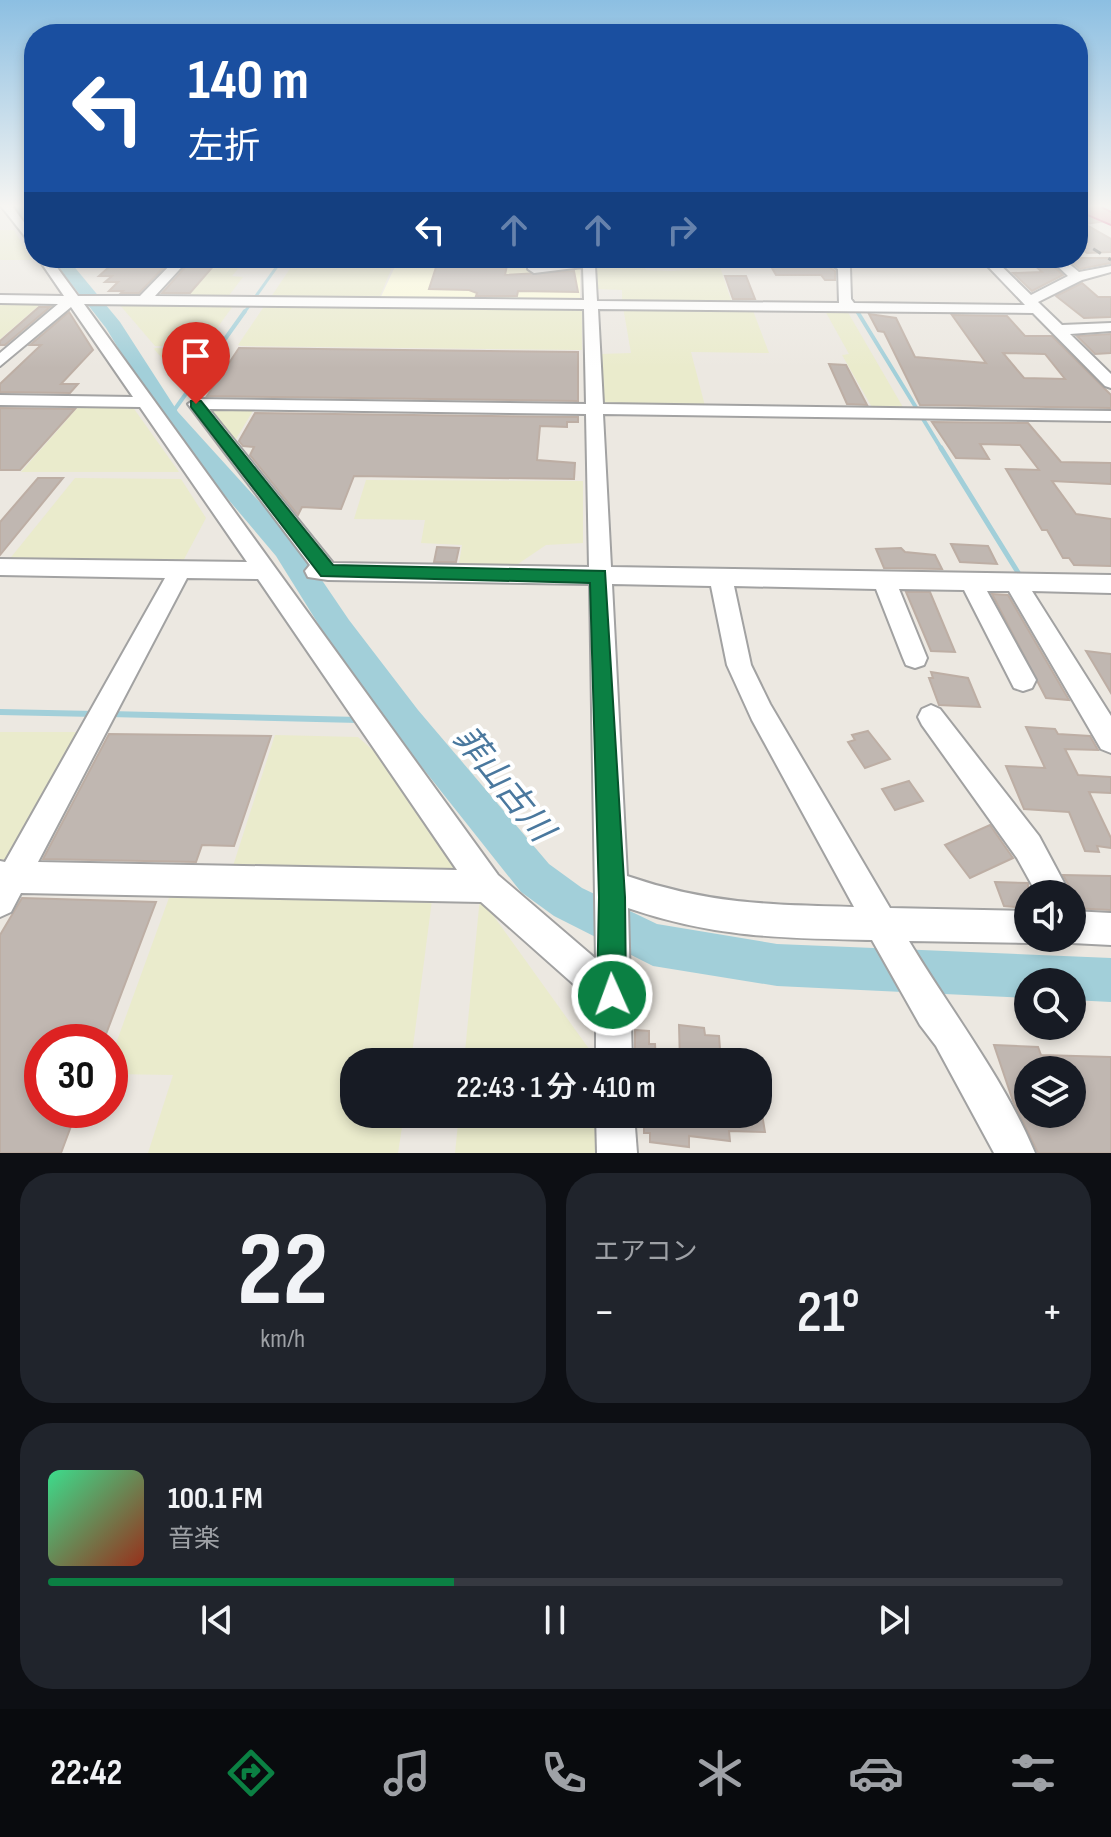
<!DOCTYPE html>
<html lang="ja">
<head>
<meta charset="utf-8">
<style>
  body { margin:0; font-family:"Sofia Sans Condensed","Noto Sans JP",sans-serif; background:#20242c; color:#f1f3f6; height:100vh; display:flex; flex-direction:column; font-size:30px; white-space:nowrap }
  * { box-sizing:border-box; margin:0 }
  p { font-size:26px; color:#9ea1a6 }
  .icon { flex:none; width:44px; height:44px; fill:none; stroke:currentColor; stroke-width:2; stroke-linecap:round; stroke-linejoin:round }
  .map { position:relative; height:1153px; overflow:hidden }
  .side { display:flex; flex-direction:column; gap:20px; padding:20px; background:#0d0f14; flex:1 }
  .side>* { flex:none }
  .top-card { position:absolute; left:24px; top:24px; width:1064px; height:244px; border-radius:32px; box-shadow:0 4px 12px #0003; background:#1a4fa0; color:#fff; overflow:hidden }
  .controls { position:absolute; left:1014px; top:880px; display:grid; gap:16px }
  .controls a { display:grid; place-items:center; width:72px; height:72px; border-radius:50%; background:#171b24; box-shadow:0 4px 12px #0003; font-size:40px }
  .speed { position:absolute; left:24px; top:1024px; display:flex; gap:16px; font-size:40px; font-weight:700; text-align:center }
  .speed>* { display:grid; place-content:center; width:104px; height:104px; border-radius:50%; background:#171b24; box-shadow:0 4px 12px #0003; line-height:1 }
  .speed .limit { border:12px solid #d22; background:#fff; color:#111 }
  .pin { position:absolute; display:grid; place-items:center; width:68px; height:68px; color:#fff; margin:-82px -34px; border-radius:50% 50% 50% 0; rotate:-45deg; box-shadow:0 0 8px #0007 }
  .pin .icon { rotate:45deg }
  .me { position:absolute; width:88px; margin:-44px; rotate:358deg; stroke-linejoin:round; filter:drop-shadow(0 0 6px #0008) }
  .turn { display:flex; align-items:center; gap:28px; height:168px; padding:0 32px; font-size:36px }
  .turn .icon { width:104px; height:104px; stroke-width:2.5 }
  .turn b { display:block; font-size:56px; line-height:68px }
  .lanes { display:flex; align-items:center; height:76px; padding:0 32px; background:#0003; justify-content:center; gap:40px; direction:ltr }
  .lanes .off { opacity:.35 }
  .big { font-size:60px; font-weight:600; line-height:1.1 }
  .side .widget { flex:1; display:flex; flex-direction:column; justify-content:center; gap:12px; min-width:0; padding:0 28px; border-radius:32px; background:#20242c }
  .side .dial { align-items:center; gap:0 }
  .dial b { font-size:104px; line-height:1 }
  .song { display:flex; align-items:center; gap:24px }
  .cover { width:96px; height:96px; border-radius:12px; background:linear-gradient(135deg,hsl(150 70% 55%),hsl(10 70% 35%)) }
  .played { height:8px; border-radius:4px; background:linear-gradient(90deg,#0b8043 40%,#363941 40%) }
  .keys { display:flex; justify-content:space-around; direction:ltr }
  .heat { display:flex; justify-content:space-between; align-items:center; font-size:44px; direction:ltr }
  .side .tiles { flex:1; display:grid; gap:20px; grid-template-columns:1fr 1fr }
  .widget:last-child { grid-column:span 2 }
  .trip { position:absolute; left:340px; top:1048px; width:432px; height:80px; border-radius:32px; background:#171b24; box-shadow:0 4px 12px #0003; font-weight:600; line-height:80px; text-align:center }
  .menu { display:flex; height:128px; justify-content:space-around; align-items:center; background:#090b0e; color:#9ea1a6 }
  .menu .icon { width:56px; height:56px }
  .menu .active { color:#0b8043 }
  .menu b { font-size:36px; color:#f1f3f6 }
  .map>svg:first-child { display:block }
</style>
</head>
<body>
<div class="map">
<svg width="1111" height="1153" viewBox="0 0 1111 1153">
  <rect width="100%" height="100%" fill="#ece8e1"/>
  <!-- education -->
  <polygon fill="#fdfcd9" points="399,258 530,258 530,267 576,267 580,268 580,300 379,301"/>
  <!-- farmland -->
  <g fill="#eaebcc">
    <polygon points="0,230 14,230 32,260 0,260"/>
    <polygon points="642,260 646,270 671,271 698,269 698,261 718,261 732,303 622,301 622,290 595,289 594,266"/>
    <polygon points="217,263 242,264 232,276 243,277 227,298 187,298"/>
    <polygon points="293,264 393,265 378,301 271,297"/>
    <polygon points="0,301 43,302 0,339"/>
    <polygon points="119,304 231,304 233,306 204,346 155,346"/>
    <polygon points="265,305 582,308 582,350 241,346 238,345"/>
    <polygon points="623,307 752,308 769,353 691,352 705,406 604,404 600,354 631,353"/>
    <polygon points="824,309 846,309 904,409 873,409 842,355 849,354"/>
    <polygon points="154,349 155,348 209,349 183,382"/>
    <polygon points="79,406 132,406 179,472 21,472"/>
    <polygon points="207,409 254,409 236,439 227,439"/>
    <polygon points="75,478 181,479 206,518 182,563 8,561"/>
    <polygon points="366,480 583,481 583,543 546,545 506,572 458,570 462,545 421,543 425,520 354,519"/>
    <polygon points="0,732 83,732 10,866 0,866"/>
    <polygon points="275,735 358,737 375,752 459,867 452,873 232,869"/>
    <polygon points="170,895 432,900 411,1062 354,1062 354,1114 404,1114 398,1153 148,1153 173,1075 110,1074 110,1060"/>
    <polygon points="480,897 597,1060 597,1062 464,1062"/>
    <polygon points="459,1114 597,1114 598,1153 455,1153"/>
  </g>
  <g fill="none" stroke-linecap="round" stroke-linejoin="round">
    <!-- stream-far3 -->
    <g stroke="#a2cfd9" stroke-width="3">
      <polyline points="856,309 858,313"/>
      <polyline points="244,313 283,258"/>
    </g>
    <!-- stream-far2 -->
    <g stroke="#a2cfd9" stroke-width="4">
      <polyline points="857,311 942,450"/>
      <polyline points="170,416 245,311"/>
    </g>
    <!-- stream-far1 -->
    <polyline stroke="#a2cfd9" stroke-width="5" points="941,448 1022,579"/>
    <!-- stream -->
    <g stroke="#a2cfd9" stroke-width="6">
      <polyline points="0,712 95,714"/>
      <polyline points="109,714 359,720"/>
      <polyline points="381,720 406,721"/>
    </g>
    <!-- river -->
    <g fill="#a2cfd9" fill-rule="evenodd">
      <polygon points="13,206 27,206 34,215 34,229 29,228"/>
      <polygon points="51,258 67,258 120,322 178,412 296,542 349,620 418,710 549,864 582,888 657,924 777,944 1111,958 1111,1002 1072,1000 1072,982 1028,982 1028,998 777,986 653,966 554,916 521,892 394,732 327,638 276,556 162,421 106,328"/>
    </g>
  </g>
  <!-- building -->
  <g fill="#c0b7b1" stroke="#bdaea4" stroke-width="2" fill-rule="evenodd">
    <polygon points="1078,213 1099,222 1085,224 1111,239 1111,252 1087,253 1078,246"/>
    <polygon points="119,258 157,258 153,262 168,263 139,293 121,293 123,291 109,291 118,282 105,282 112,276 99,276"/>
    <polygon points="1067,258 1111,258 1111,263 1080,269"/>
    <polygon points="508,260 505,275 574,271 578,292 518,291 517,296 476,296 477,293 469,290 429,289 438,261"/>
    <polygon points="799,262 821,262 835,271 835,280 825,280 821,275 776,275 769,263"/>
    <polygon points="1031,262 1049,262 1063,275 1032,291 1013,273 1042,272"/>
    <polygon points="189,263 216,263 190,293 162,293"/>
    <polygon points="725,276 746,276 755,299 733,299"/>
    <polygon points="1082,283 1098,297 1111,297 1111,317 1084,318 1056,296"/>
    <polygon points="39,307 50,307 5,345 0,345 0,341"/>
    <polygon points="69,312 93,350 61,384 78,384 70,393 0,392 0,384 41,345 30,345"/>
    <path d="M869,314l27,4 19,39 71,6 -34,-48 55,1 18,20h27l59,59v13l-191,-3 -36,-73 -6,-1zM1003,353l42,1 20,25 -41,-1z"/>
    <polygon points="1111,334 1111,353 1095,354 1077,336"/>
    <polygon points="239,348 578,352 578,401 207,396"/>
    <polygon points="829,364 846,365 867,405 847,404"/>
    <polygon points="0,408 75,409 20,470 0,470"/>
    <polygon points="255,413 578,417 578,422 567,422 567,427 540,426 537,460 575,463 574,479 354,476 341,509 302,507 298,515 250,455 254,447 243,446 239,441"/>
    <polygon points="932,422 1028,423 1061,462 1111,463 1111,484 1052,481 1076,514 1111,519 1111,566 1074,565 1069,558 1063,558 1047,530 1042,530 1006,469 1039,470 1020,445 980,444 989,459 956,458"/>
    <polygon points="38,478 63,478 0,555 0,522"/>
    <polygon points="951,544 988,546 997,564 960,562"/>
    <polygon points="437,547 459,548 456,562 434,562"/>
    <polygon points="901,548 905,552 935,555 942,569 884,568 876,549"/>
    <polygon points="906,592 930,592 955,652 931,651"/>
    <polygon points="992,594 1008,595 1069,700 1046,698"/>
    <polygon points="1086,651 1111,654 1111,693"/>
    <polygon points="931,672 968,678 980,707 939,705 929,678 933,678"/>
    <polygon points="1026,727 1055,729 1058,734 1090,736 1098,750 1065,749 1078,775 1111,777 1111,793 1089,792 1111,838 1111,848 1097,846 1099,852 1085,851 1069,812 1024,809 1006,766 1045,768"/>
    <polygon points="868,731 890,759 865,768 848,742 855,740 852,735"/>
    <polygon points="109,734 271,736 234,846 202,845 196,862 43,859"/>
    <polygon points="909,781 923,801 895,810 882,789"/>
    <polygon points="990,825 1013,858 970,878 945,845"/>
    <polygon points="1063,875 1111,876 1111,910 1072,908 1073,893"/>
    <polygon points="995,882 1028,883 1028,908 1004,906"/>
    <polygon points="22,898 156,902 103,1042 42,1042 42,1110 77,1110 61,1153 0,1153 0,935"/>
    <polygon points="679,1025 704,1028 705,1035 719,1036 721,1062 680,1062"/>
    <polygon points="635,1030 649,1031 649,1044 655,1044 656,1062 635,1062"/>
    <path d="M994,1045l44,2 3,8 70,2v96h-73l-25,-52zM1028,1070h44v44h-44z"/>
    <polygon points="644,1114 762,1114 765,1132 729,1131 730,1141 689,1136 689,1147 650,1142 650,1133 644,1133"/>
  </g>
  <g fill="none" stroke-linecap="round" stroke-linejoin="round">
    <!-- minor casing -->
    <g stroke="#a2a2a2" stroke-width="4">
      <g id="minor">
        <polygon points="1,206 12,206 34,236 34,248"/>
        <path d="M38,258h12l28,38h62l37,-38h13l-35,38 429,4 -1,-33 -49,6 -6,-4v-11h12v6l46,-6h48l-39,8 2,35 242,2 -1,-34 -17,-11h15l14,9 1,32 3,4 171,2 -45,-47h13l38,37 37,-19 -19,-18h13l17,14 32,-6v6l-29,8 -44,22 24,23 49,-2v8l-41,3 41,40v14l-6,-2 -72,-73 -435,-4 5,95 508,7v10l-508,-7 8,153 500,8v18l-79,-2 79,125v37l-10,-4 -92,-158h-22l49,89 -4,8 -9,3 -9,-3 -50,-98 -65,-1 28,69 -3,7 -9,3 -9,-3 -3,-7 -27,-69 -142,-3 17,79 19,39 120,204 138,3v27h12l-12,5 -119,-2c42,70 94,136 126,212h-41l-58,-107 -16,-21 -48,-85c-90,-2 -156,-2 -244,-32l4,154h-36v-58l-115,-102 -460,-9 -10,19 -11,5v-56l5,1 160,-284 -165,-3v-16l247,3 -107,-155 -140,-2v-10l133,2 -62,-90 -71,59v-13l58,-49 -58,-1v-8l64,1zM84,304l500,5 2,95 -390,-5 -8,5 122,161 -5,6 3,6 20,3 262,4 6,375 -98,-84zM209,409l377,5 3,153 -256,-4zM187,578l71,1 199,291 -419,-8zM612,584l99,2 16,79 25,55 102,187c-85,-2 -145,-3 -227,-31z"/>
        <path d="M682,258h38c-8,6 -30,6 -38,0z"/>
        <polygon points="931,705 940,709 1039,836 1070,894 1037,894 1017,858 922,725 918,717 922,709"/>
        <polygon points="1072,911 1111,913 1111,945 1072,943 1060,939 1072,938"/>
        <polygon points="596,1114 634,1114 637,1153 597,1153"/>
      </g>
    </g>
    <!-- highway casing -->
    <g stroke="#cd2b69" stroke-width="4">
      <polygon id="highway" points="1078,206 1097,206 1111,213 1111,224 1078,210"/>
    </g>
    <!-- minor -->
    <use href="#minor" fill="#fff" fill-rule="evenodd"/>
    <!-- highway -->
    <use href="#highway" fill="#e18b9e" fill-rule="evenodd"/>
    <!-- rail -->
    <polyline stroke="#696969" stroke-width="3" stroke-dasharray="9 9" stroke-linecap="butt" points="1078,239 1111,260"/>
  </g>
  <!-- sky -->
  <linearGradient id="sky" x2="0" y2="1"><stop stop-color="#8cbfe2"/><stop offset="0.56" stop-color="#f6f5f2"/><stop offset="1" stop-color="#f6f5f2" stop-opacity="0"/></linearGradient>
  <rect width="1111" height="368" fill="url(#sky)"/>
  <!-- route -->
  <polygon fill="#0b8043" stroke="#07532c" stroke-width="2" points="191,401 201,401 333,565 605,571 625,897 626,995 622,1006 612,1010 602,1006 597,995 599,897 590,583 321,576 191,407"/>
  <g text-anchor="middle" stroke-width="8" stroke-linejoin="round" paint-order="stroke">
    <!-- near-water labels -->
    <g font-size="34" font-style="italic" fill="#4a789e" stroke="#fff">
      <text transform="translate(504 783) rotate(51)" y="12">菲山古川</text>
    </g>
  </g>
</svg>
<div class="controls">
<a><svg class="icon" aria-label="sound" viewBox="0 0 24 24"><path d="M4 9h4l5-4v14l-5-4H4zM17 9q2 3 0 6"/></svg></a>
<a><svg class="icon" aria-label="search" viewBox="0 0 24 24"><circle cx="10" cy="10" r="6"/><path d="M15 15l6 6"/></svg></a>
<a><svg class="icon" aria-label="layers" viewBox="0 0 24 24"><path d="M12 4l9 5-9 5-9-5zM3 14l9 5 9-5"/></svg></a>
</div>
<div class="speed"><div class="limit">30</div></div>
<div class="pin" style="left:196px;top:404px;background:#d93025"><svg class="icon" aria-label="arrive" viewBox="0 0 24 24"><path d="M6 21V4h12l-3 4 3 4H6"/></svg></div>
<svg class="me" style="left:612px;top:995px" viewBox="-20 -20 40 40"><circle r="17" fill="#0b8043" stroke="#fff" stroke-width="3"/><path d="M0-11L8 9 0 5-8 9z" fill="#fff"/></svg>
<div class="trip">22:43 · 1 分 · 410 m</div>
<div class="top-card">
<div class="turn"><svg class="icon" aria-label="left" viewBox="0 0 24 24"><path d="M17 20v-9H6M10 6l-5 5 5 5"/></svg><div><b>140 m</b>左折</div></div>
<div class="lanes"><svg class="icon" aria-label="left" viewBox="0 0 24 24"><path d="M17 20v-9H6M10 6l-5 5 5 5"/></svg><svg class="icon off" aria-label="ahead" viewBox="0 0 24 24"><path d="M12 20V5M6 11l6-6 6 6"/></svg><svg class="icon off" aria-label="ahead" viewBox="0 0 24 24"><path d="M12 20V5M6 11l6-6 6 6"/></svg><svg class="icon off" aria-label="right" viewBox="0 0 24 24"><path d="M7 20v-9h11M14 6l5 5-5 5"/></svg></div>
</div>
</div>
<section class="side">
<div class="tiles">
<div class="widget dial"><b>22</b><p>km/h</p></div>
<div class="widget"><p>エアコン</p>
<div class="heat"><a>−</a><b class="big">21°</b><a>+</a></div>
</div>
<div class="widget">
<div class="song"><i class="cover"></i><div><b>100.1 FM</b><p>音楽</p></div></div>
<div class="played"></div>
<div class="keys"><svg class="icon" aria-label="previous" viewBox="0 0 24 24"><path d="M18 5L8 12l10 7zM5 5v14"/></svg><svg class="icon" aria-label="pause" viewBox="0 0 24 24"><path d="M8 5v14M16 5v14"/></svg><svg class="icon" aria-label="next" viewBox="0 0 24 24"><path d="M6 5l10 7-10 7zM19 5v14"/></svg></div>
</div>
</div>
</section>
<nav class="menu">
<b>22:42</b>
<svg class="icon active" aria-label="directions" viewBox="0 0 24 24"><path d="M12 3l9 9-9 9-9-9zM9 14v-3h6M13 9l2 2-2 2"/></svg>
<svg class="icon" aria-label="music" viewBox="0 0 24 24"><path d="M9 18V5l10-2v13"/><circle cx="6" cy="18" r="3"/><circle cx="16" cy="16" r="3"/></svg>
<svg class="icon" aria-label="phone" viewBox="0 0 24 24"><path d="M5 4h4l2 5-3 2q2 4 5 5l2-3 5 2v4C11 20 4 13 5 4z"/></svg>
<svg class="icon" aria-label="climate" viewBox="0 0 24 24"><path d="M12 3v18M4 7l16 10M4 17L20 7"/></svg>
<svg class="icon" aria-label="car" viewBox="0 0 24 24"><path d="M5 17H2v-5l4-1 3-4h7l3 4 3 1v5h-3M9 17h6M6 11h13"/><circle cx="7" cy="17" r="2"/><circle cx="17" cy="17" r="2"/></svg>
<svg class="icon" aria-label="filters" viewBox="0 0 24 24"><path d="M4 7h16M4 17h16"/><circle cx="9" cy="7" r="2"/><circle cx="15" cy="17" r="2"/></svg>
</nav>
</body>
</html>
